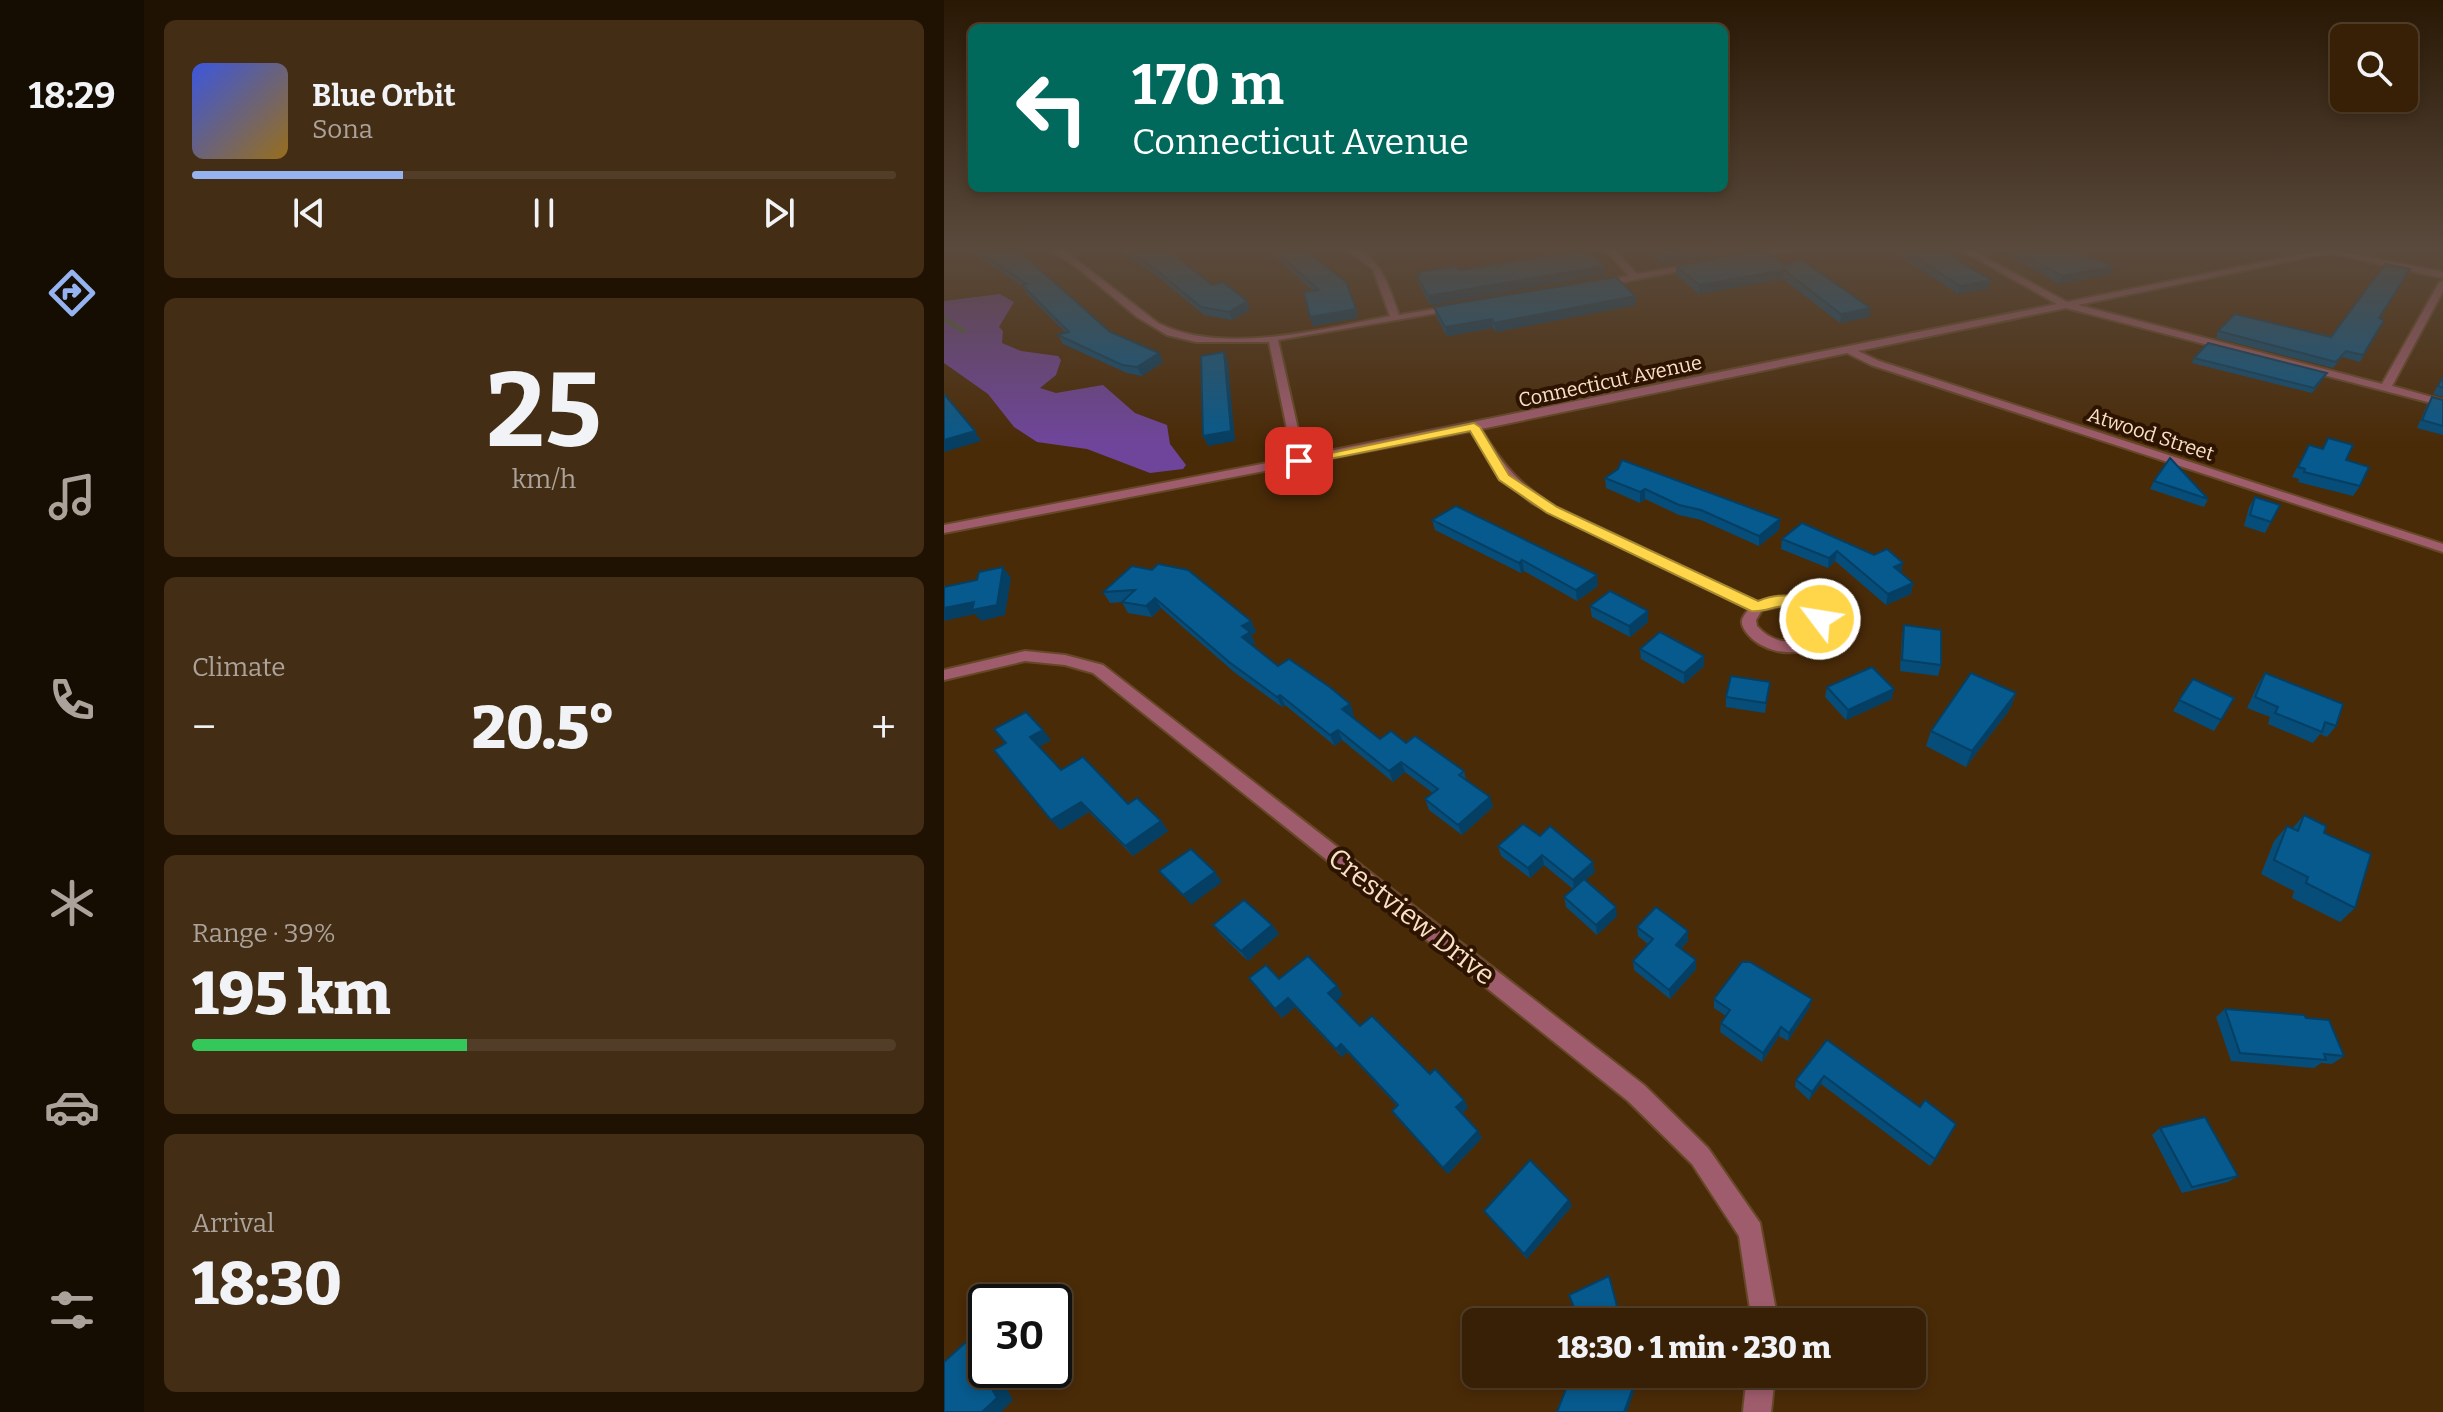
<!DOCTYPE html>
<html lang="en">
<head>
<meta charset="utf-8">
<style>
  body { margin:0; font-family:Bitter,serif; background:#432d14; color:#f1f3f6; height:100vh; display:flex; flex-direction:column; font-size:30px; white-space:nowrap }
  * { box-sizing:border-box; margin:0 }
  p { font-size:26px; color:#aba39b }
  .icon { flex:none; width:44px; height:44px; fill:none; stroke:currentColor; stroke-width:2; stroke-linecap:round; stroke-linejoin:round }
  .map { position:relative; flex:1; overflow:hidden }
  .panel { display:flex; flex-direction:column; gap:20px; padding:20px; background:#1f1203; width:800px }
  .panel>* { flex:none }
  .guide { position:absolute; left:24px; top:24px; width:760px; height:168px; border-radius:12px; box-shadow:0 4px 12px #0003,0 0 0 2px #523e28; background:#00695c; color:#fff; overflow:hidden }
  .controls { position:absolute; left:1386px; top:24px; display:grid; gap:16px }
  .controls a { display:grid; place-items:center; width:88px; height:88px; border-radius:12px; background:#382006; box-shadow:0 4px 12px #0003,0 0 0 2px #523e28; font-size:40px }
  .speed { position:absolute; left:24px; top:1284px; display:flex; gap:16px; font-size:40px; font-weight:700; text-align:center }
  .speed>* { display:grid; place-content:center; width:104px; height:104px; border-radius:50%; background:#382006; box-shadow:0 4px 12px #0003,0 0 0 2px #523e28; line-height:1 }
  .speed .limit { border:4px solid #111; border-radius:12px; background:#fff; color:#111 }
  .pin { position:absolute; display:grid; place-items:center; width:68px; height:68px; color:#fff; margin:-34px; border-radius:16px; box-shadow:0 4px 12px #0006 }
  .me { position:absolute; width:88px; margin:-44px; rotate:301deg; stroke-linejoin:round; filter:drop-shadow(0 0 6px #0008) }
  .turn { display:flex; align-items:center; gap:28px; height:168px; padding:0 32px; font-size:36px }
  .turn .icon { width:104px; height:104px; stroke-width:2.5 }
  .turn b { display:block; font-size:56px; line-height:68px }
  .big { font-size:60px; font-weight:800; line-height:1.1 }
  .panel .card { flex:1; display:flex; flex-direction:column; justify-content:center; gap:12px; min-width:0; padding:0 28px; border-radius:12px; background:#432d14 }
  .panel .dial { align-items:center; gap:0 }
  .dial b { font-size:104px; line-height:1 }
  .song { display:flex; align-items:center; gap:24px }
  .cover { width:96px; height:96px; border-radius:12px; background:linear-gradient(135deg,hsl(230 70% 55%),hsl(40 70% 35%)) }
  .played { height:8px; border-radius:4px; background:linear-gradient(90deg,#95b2f1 30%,#523e28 30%) }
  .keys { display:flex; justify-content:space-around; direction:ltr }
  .heat { display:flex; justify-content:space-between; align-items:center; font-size:44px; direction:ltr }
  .charge { height:12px; border-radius:6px; background:linear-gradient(90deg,#34c759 39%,#523e28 0) }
  .trip { position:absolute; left:518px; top:1308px; width:464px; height:80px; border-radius:12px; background:#382006; box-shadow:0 4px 12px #0003,0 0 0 2px #523e28; font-weight:800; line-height:80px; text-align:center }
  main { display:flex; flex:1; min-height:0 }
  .tabs { display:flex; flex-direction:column; width:144px; justify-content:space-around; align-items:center; background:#160d02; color:#aba39b }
  .tabs .icon { width:56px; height:56px }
  .tabs .current { color:#95b2f1 }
  .tabs b { font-size:36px; color:#f1f3f6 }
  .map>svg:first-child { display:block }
</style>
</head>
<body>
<main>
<nav class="tabs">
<b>18:29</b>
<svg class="icon current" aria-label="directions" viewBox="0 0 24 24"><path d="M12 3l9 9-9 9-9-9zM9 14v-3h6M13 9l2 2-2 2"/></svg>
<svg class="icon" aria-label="music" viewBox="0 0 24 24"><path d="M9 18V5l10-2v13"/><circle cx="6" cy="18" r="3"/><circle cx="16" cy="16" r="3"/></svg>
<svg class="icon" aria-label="phone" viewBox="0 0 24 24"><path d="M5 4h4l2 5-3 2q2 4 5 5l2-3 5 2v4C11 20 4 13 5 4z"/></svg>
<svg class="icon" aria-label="climate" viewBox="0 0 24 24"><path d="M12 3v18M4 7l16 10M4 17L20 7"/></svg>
<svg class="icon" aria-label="car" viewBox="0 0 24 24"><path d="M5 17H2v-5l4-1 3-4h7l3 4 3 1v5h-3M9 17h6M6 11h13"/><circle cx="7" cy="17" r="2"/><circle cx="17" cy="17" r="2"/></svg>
<svg class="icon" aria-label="filters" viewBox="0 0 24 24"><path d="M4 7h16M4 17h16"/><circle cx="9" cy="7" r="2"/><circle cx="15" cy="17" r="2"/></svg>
</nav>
<section class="panel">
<div class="card">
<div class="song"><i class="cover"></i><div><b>Blue Orbit</b><p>Sona</p></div></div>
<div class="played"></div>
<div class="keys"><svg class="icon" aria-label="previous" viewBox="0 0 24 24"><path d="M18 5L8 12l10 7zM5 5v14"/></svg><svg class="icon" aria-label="pause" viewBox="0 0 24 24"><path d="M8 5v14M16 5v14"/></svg><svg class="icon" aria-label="next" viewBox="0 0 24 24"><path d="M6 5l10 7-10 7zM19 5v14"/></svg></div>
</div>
<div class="card dial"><b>25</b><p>km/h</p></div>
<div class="card"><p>Climate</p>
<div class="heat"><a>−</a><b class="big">20.5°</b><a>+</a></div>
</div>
<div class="card"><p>Range · 39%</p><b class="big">195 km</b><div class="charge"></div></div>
<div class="card"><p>Arrival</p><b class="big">18:30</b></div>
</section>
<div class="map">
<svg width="1499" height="1412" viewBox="0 0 1499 1412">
  <rect width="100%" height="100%" fill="#4a2b08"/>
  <!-- green -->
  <polygon fill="#6f459c" points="56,294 70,302 55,327 59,331 58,343 77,351 114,356 117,360 112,375 96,388 112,393 159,385 191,413 223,425 226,444 242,465 239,469 206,473 143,449 93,442 70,427 44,394 0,363 0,301"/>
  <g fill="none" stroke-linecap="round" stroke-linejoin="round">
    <!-- stream -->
    <polyline stroke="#565d54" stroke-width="5" points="0,319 20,331"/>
    <!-- minor casing -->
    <g stroke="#664827" stroke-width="4">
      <g id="minor">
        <path d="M102,247h10l13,7 89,69c64,33 164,6 232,-7l-17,-47 -30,-22c36,0 46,41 56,68l59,-10 2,2 -5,3 -177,30 26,116 753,-152 -101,-57h10l101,55 250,-51 1,-4 125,25v6l-114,-25 -251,52 304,79 57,-101 4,-3v11l-51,95 51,14v6l-377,-98 -208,43 21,10 564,183v8l-572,-187 -24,-12 -366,76c22,37 39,56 75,78l202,95c28,-6 62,-10 70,25 -4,8 -8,15 -16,20 -21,11 -52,4 -66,-15 -2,-3 -5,-7 -4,-12 1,-4 4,-7 7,-11l-217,-106 -31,-25 -30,-47 -527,102v-8l349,-67 -24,-116h-73l-29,-7 -30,-18 -58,-48zM843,605c13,3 24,8 27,22 -14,22 -41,17 -57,-1l-1,-6 6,-10z"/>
        <polygon points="659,247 668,247 693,274 752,264 756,267 653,287 649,284 650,282 685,276"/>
        <polygon points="841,247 856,247 806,260 802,258"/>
        <polygon points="81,651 121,655 159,665 700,1085 764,1148 816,1223 834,1322 808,1322 795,1236 748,1164 684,1101 149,673 121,665 81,661 0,680 0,670"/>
        <polygon points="803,1374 831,1374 827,1412 799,1412"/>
      </g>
    </g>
    <!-- minor -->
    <use href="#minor" fill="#9f5c6d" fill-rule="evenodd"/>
  </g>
  <!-- wall -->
  <g fill="#064d79">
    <polygon points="20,247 60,247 166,332 219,362 198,376 183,373 119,344 114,335 122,333 83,294 79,287"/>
    <polygon points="170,247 220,247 268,285 306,310 288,320 260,315 214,277"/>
    <polygon points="700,247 807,247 807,249 720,264"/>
    <polygon points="950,247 992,247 1044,289 1014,294 949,252"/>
    <polygon points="1051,247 1119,247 1169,266 1167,274 1115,284"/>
    <polygon points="1262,247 1308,247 1304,250 1277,250"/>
    <polygon points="328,248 412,309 414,318 369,326 366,317 369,291 331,257"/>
    <polygon points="841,265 926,308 925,317 896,323 839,279 755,294 732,275 732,266"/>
    <polygon points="516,270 661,275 486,305 475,285 473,276 475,276 475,272"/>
    <polygon points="691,296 692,305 552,332 549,328 503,336 492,316 490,307"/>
    <polygon points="1435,318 1440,320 1416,362 1398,357 1389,368 1272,338 1274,331 1387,337"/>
    <polygon points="1250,358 1380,378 1368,393 1248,363"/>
    <polygon points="1499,376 1499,397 1489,394"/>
    <polygon points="1488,397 1499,400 1499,435 1473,428 1483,405"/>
    <polygon points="1384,438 1402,460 1416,486 1409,496 1354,482 1355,479 1348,477 1365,445 1378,449"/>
    <polygon points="661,478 836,519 835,530 815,546 757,520 735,515 701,499 696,503 662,488"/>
    <polygon points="1210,481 1264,499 1260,507 1206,489"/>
    <polygon points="1311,497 1336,505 1321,533 1300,526 1305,507"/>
    <polygon points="488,520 654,586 633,601 580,571 577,573 491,530"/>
    <polygon points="858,523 957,573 969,583 967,594 942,605 891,561 884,568 837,549 838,539"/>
    <polygon points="188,566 307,621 312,632 307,635 311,643 308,645 334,666 406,704 410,715 408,716 436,739 462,743 520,771 522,780 549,807 518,835 485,810 481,799 489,793 461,772 449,782 398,740 391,746 341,705 338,707 290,672 217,608 208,617 184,613 178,602 166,603 159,592"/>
    <polygon points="646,606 704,611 704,622 686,637 648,617"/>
    <polygon points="960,625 997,665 994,676 956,671 958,635"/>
    <polygon points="696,649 760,656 760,666 740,684 697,659"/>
    <polygon points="1321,673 1392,726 1383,737 1376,734 1369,743 1324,724 1326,717 1303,708 1314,684"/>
    <polygon points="1249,679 1277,720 1270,731 1229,711"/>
    <polygon points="826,682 821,713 782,707 782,697"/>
    <polygon points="883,687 948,699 902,720 881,697"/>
    <polygon points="1072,693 1066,709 1022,767 982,746 987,731"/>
    <polygon points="107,740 95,747 117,770 217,821 224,831 189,856 145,812 116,830 50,750"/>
    <polygon points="1360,815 1380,833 1411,908 1396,922 1348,898 1350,891 1317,874 1330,841 1343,826 1348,829"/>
    <polygon points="579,824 651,872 641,880 673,916 653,935 622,907 620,897 629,889 600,865 586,878 557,856 554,846"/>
    <polygon points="269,925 328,925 335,934 304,961 277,935"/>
    <polygon points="693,927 744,931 744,941 737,949 752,960 752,969 726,999 690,970 689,961 704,944 694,936"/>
    <polygon points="305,978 335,979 399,995 392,1001 416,1026 520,1100 524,1107 518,1114 538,1138 504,1174 448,1111 453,1106 403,1052 398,1057 351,1007 338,1018"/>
    <polygon points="770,999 866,1007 844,1041 835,1036 818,1062 776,1032 777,1023 782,1016 770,1008"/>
    <polygon points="1281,1009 1362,1018 1400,1056 1388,1064 1377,1063 1370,1068 1287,1061 1272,1017"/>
    <polygon points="883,1040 976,1107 991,1159 986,1166 877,1084 865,1100 851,1087 852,1080"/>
    <polygon points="1216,1128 1294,1176 1284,1182 1238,1193 1208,1135"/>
    <polygon points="628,1206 583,1259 540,1211"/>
  </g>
  <!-- shaded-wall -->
  <g fill="#053f63">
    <polygon points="769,247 807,247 807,249 720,264 720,255"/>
    <polygon points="660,266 661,275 486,305 484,296"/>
    <polygon points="1169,266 1167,274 1115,284 1118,276"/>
    <polygon points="840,270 839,279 755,294 755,285"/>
    <polygon points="1047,280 1044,289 1014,294 1016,286"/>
    <polygon points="691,296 692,305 552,332 550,323"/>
    <polygon points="303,301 306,310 288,320 285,312"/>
    <polygon points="926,308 925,317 896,323 897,314"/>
    <polygon points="412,309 414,318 369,326 366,317"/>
    <polygon points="548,319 549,328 503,336 501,327"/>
    <polygon points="280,352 284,361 291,441 264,446 259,436"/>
    <polygon points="215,353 219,362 198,376 193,367"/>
    <polygon points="31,431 37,441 0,452 0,440"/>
    <polygon points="701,489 701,499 696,503 696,492"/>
    <polygon points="836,519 835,530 815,546 815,536"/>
    <polygon points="893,551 891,561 884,568 885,558"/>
    <polygon points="578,560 580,571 577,573 575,563"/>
    <polygon points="959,563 957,574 950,567"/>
    <polygon points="59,567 67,578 61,615 37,621 31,614 0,621 0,608"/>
    <polygon points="653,575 654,586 633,601 632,590"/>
    <polygon points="969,583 967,594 942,605 944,594"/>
    <polygon points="211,598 217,608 208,617 202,606"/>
    <polygon points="704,611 704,622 686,637 685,626"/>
    <polygon points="307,621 312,632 307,635 311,643 304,647 298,637 298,626"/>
    <polygon points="760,656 760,666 740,684 740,673"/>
    <polygon points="950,689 948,699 902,720 904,710"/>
    <polygon points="1072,693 1066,709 1022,767 1028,751"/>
    <polygon points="336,695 341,705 338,707 333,697"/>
    <polygon points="406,704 410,715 403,720 398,709"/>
    <polygon points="99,730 107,740 95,747 86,737"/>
    <polygon points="394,730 398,740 391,746 386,735"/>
    <polygon points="457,762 461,772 449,782 445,771"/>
    <polygon points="546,797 549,807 518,835 514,825"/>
    <polygon points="137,802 145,812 116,830 107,820"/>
    <polygon points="217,821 224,831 189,856 181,846"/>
    <polygon points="598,855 600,865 586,878 584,868"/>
    <polygon points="649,862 651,872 630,890 629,880"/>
    <polygon points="271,872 278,882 247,905 239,895"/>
    <polygon points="672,907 673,916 653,935 652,925"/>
    <polygon points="328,925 335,934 304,961 297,951"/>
    <polygon points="744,931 744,941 732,954 732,945"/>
    <polygon points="752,960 752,969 726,999 725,990"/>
    <polygon points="393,986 399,995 391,1002 384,993"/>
    <polygon points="344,998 351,1007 338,1018 331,1009"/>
    <polygon points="868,999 866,1007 844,1041 845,1033"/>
    <polygon points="837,1027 835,1036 818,1062 819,1053"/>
    <polygon points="397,1044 403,1052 398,1057 392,1049"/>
    <polygon points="880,1076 877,1084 865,1100 868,1092"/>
    <polygon points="520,1100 524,1107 517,1115 512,1107"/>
    <polygon points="534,1131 538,1138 504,1174 499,1168"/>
    <polygon points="625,1200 628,1206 583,1259 580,1254"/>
    <polygon points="665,1276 674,1310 660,1318 660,1322 658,1314"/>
    <polygon points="22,1342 38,1346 42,1353 42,1370 52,1370 69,1400 57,1412 38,1412"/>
    <polygon points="694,1374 696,1374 683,1412 680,1412"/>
  </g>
  <!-- building -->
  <g fill="#075a8d" stroke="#053f63" stroke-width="2">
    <polygon points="27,247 60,247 84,259 166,332 215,353 193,367 178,365 114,335 125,332 78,285 83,284"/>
    <polygon points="178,247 220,247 268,285 279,282 303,301 285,312 257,307 211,269"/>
    <polygon points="333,247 357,247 402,282 412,309 366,317 360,292 375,290 328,248"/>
    <polygon points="710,247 769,247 720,255"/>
    <polygon points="956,247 992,247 1047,280 1016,286"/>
    <polygon points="1066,247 1119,247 1169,266 1118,276"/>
    <polygon points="819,249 841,265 857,259 926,308 897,314 840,270 755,285 732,266"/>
    <polygon points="643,250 660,266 484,296 473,276 476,275 475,272 512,266 516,270"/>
    <polygon points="1441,264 1466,269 1435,318 1440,320 1419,355 1402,351 1392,362 1274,331 1291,314 1387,337"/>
    <polygon points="672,277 691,296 550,323 548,319 501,327 490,307"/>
    <polygon points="1264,343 1383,373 1370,388 1250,358"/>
    <polygon points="280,352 287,431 259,436 257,356"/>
    <polygon points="1499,377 1499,388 1494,386"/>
    <polygon points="0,394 31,431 0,440"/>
    <polygon points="1488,397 1499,400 1499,426 1478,420"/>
    <polygon points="1384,438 1409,445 1402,460 1425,467 1416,486 1360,472 1361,469 1354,467 1365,445 1379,449"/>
    <polygon points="1226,458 1264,499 1210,481"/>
    <polygon points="678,460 836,519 815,536 757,510 735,505 701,489 696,492 661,478 674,469"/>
    <polygon points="1311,497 1336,505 1327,522 1306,515"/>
    <polygon points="512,506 653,575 632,590 578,560 575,563 488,520"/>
    <polygon points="858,523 930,555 943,549 959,563 950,567 969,583 944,594 893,551 885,558 838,539"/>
    <polygon points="214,564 244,570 307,621 298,626 306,632 298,637 334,666 345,659 387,688 406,704 398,709 436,739 447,731 462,743 471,736 520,771 515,775 546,797 514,825 481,799 494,789 457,762 445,771 394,730 386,735 336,695 333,697 285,662 211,598 202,606 178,602 191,590 159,592 188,566 208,570"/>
    <polygon points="59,567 53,605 28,610 30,602 0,608 0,587 33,580 35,572"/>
    <polygon points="666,591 704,611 685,626 646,606"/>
    <polygon points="960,625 997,630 997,665 958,660"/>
    <polygon points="716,632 760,656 740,673 696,649"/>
    <polygon points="928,667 950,689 904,710 883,687"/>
    <polygon points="1027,673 1072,693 1028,751 987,731"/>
    <polygon points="1321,673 1399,704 1392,726 1381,722 1378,732 1331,713 1334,707 1311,697"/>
    <polygon points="787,676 826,682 822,703 782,697"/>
    <polygon points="1249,679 1290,698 1277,720 1235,700"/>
    <polygon points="82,712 99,730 86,737 117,770 139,757 184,804 193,798 217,821 181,846 137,802 107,820 50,750 62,743 50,729"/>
    <polygon points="1360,815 1382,826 1380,833 1427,854 1411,908 1362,883 1364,877 1330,860 1343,826 1354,831"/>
    <polygon points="579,824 596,836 606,826 649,862 629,880 598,855 584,868 554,846"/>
    <polygon points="247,849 271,872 239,895 215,871"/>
    <polygon points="640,879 672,907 652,925 620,897"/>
    <polygon points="300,900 328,925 297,951 269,925"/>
    <polygon points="712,907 744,931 732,945 752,960 725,990 689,961 709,939 693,927"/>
    <polygon points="364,956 393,986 384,993 416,1026 428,1016 486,1074 491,1069 520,1100 512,1107 534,1131 499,1168 448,1111 454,1105 397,1044 392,1049 344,998 331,1009 305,978 322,965 335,979"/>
    <polygon points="798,962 806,962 868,999 845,1033 837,1027 819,1053 777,1023 786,1010 770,999"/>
    <polygon points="1281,1009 1360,1015 1362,1018 1385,1020 1400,1056 1380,1054 1382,1060 1296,1053"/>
    <polygon points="883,1040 976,1107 981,1100 1012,1124 991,1159 880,1076 868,1092 852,1080"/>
    <polygon points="1261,1117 1294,1176 1248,1187 1216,1128"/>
    <polygon points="586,1160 625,1200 580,1254 540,1211"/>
    <polygon points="665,1276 673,1306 658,1314 660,1322 636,1322 625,1295"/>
    <polygon points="22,1342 53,1398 38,1412 0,1412 0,1362"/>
    <polygon points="628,1374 694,1374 680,1412 613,1412"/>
  </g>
  <!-- sky -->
  <linearGradient id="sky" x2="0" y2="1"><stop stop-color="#291804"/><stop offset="0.56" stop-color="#5a4a3d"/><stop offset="1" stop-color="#5a4a3d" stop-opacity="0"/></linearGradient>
  <rect width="1499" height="445" fill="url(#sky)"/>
  <!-- route -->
  <path fill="#ffd54a" stroke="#a68a30" stroke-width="2" d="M530,423l6,4 29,48 48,32 201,94c27,-11 53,-6 70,18l-8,6c-11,-4 -15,-16 -28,-19 -15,-2 -27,7 -41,5l-204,-98 -48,-33 -29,-49 -171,34 -6,-4z"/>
  <g text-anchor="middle" stroke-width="8" stroke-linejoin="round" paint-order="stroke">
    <!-- far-street labels -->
    <g font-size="20" fill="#fbe0c8" stroke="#2c1400">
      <text transform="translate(666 381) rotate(-12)" y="7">Connecticut Avenue</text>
      <text transform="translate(1207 434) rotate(18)" y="7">Atwood Street</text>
    </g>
    <!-- near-street labels -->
    <g font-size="28" fill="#fbe0c8" stroke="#2c1400">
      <text transform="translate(468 916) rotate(38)" y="10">Crestview Drive</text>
    </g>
  </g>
</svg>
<div class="controls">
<a><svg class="icon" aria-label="search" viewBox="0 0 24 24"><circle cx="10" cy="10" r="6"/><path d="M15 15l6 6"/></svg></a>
</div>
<div class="speed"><div class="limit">30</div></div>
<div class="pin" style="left:355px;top:461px;background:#d93025"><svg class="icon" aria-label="arrive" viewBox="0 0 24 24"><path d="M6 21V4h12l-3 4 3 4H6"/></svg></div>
<svg class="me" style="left:876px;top:619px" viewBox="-20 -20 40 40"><circle r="17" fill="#ffd54a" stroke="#fff" stroke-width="3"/><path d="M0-11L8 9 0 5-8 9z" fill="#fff"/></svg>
<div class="trip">18:30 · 1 min · 230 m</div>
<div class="guide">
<div class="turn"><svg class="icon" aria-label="left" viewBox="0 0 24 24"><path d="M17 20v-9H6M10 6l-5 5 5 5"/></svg><div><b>170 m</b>Connecticut Avenue</div></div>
</div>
</div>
</main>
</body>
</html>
